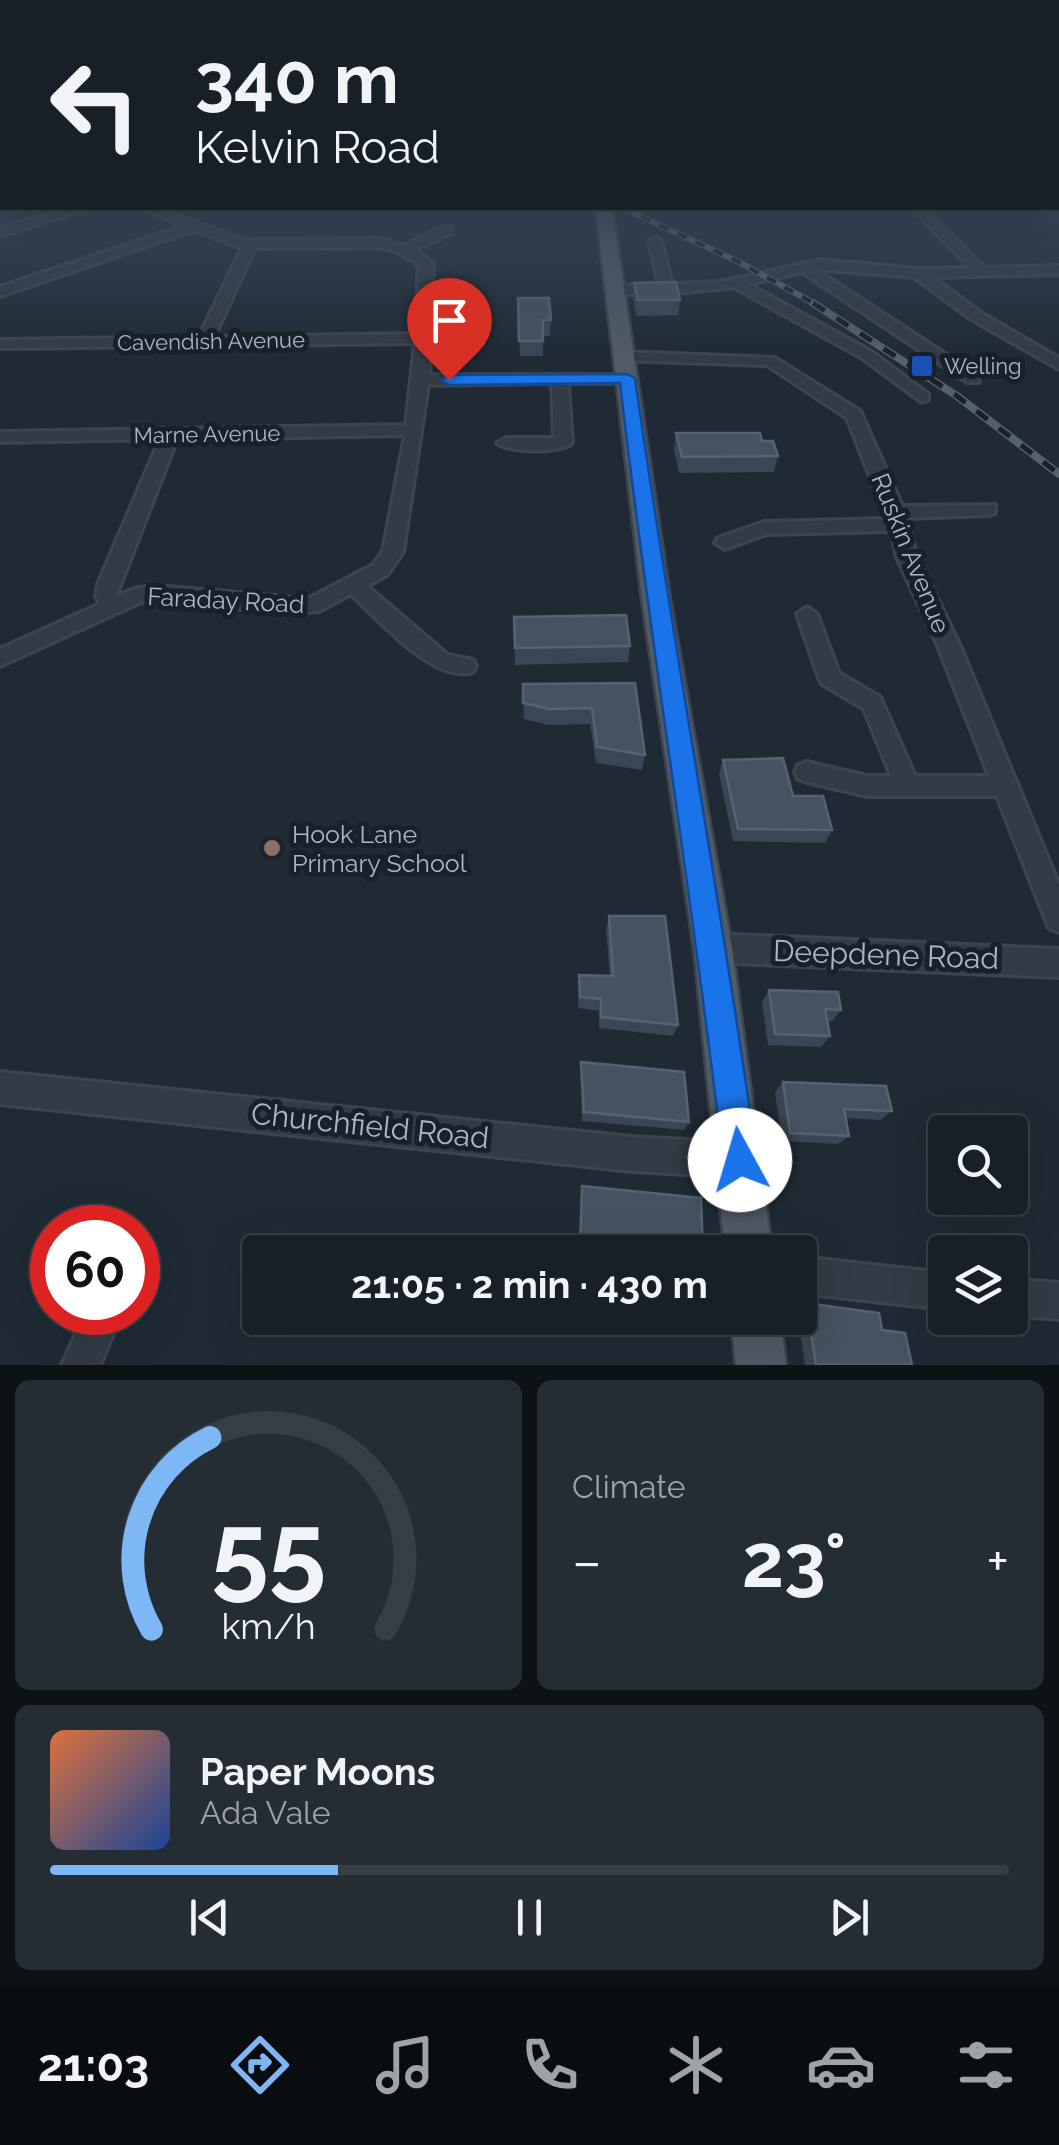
<!DOCTYPE html>
<html lang="en">
<head>
<meta charset="utf-8">
<style>
  body { margin:0; font-family:Raleway,sans-serif; background:#242d33; color:#f1f3f6; height:100vh; display:flex; flex-direction:column; font-size:38px; white-space:nowrap }
  * { box-sizing:border-box; margin:0 }
  p { font-size:32px; color:#9ea3a7 }
  .icon { flex:none; width:55px; height:55px; fill:none; stroke:currentColor; stroke-width:2; stroke-linecap:round; stroke-linejoin:round }
  .map { position:relative; height:1365px; overflow:hidden }
  .details { display:flex; flex-direction:column; gap:15px; padding:15px; background:#0d1215; flex:1 }
  .details>* { flex:none }
  .guide { position:absolute; left:0px; top:0px; width:1060px; height:210px; box-shadow:0 10px 40px #0002,0 0 0 2px #363e44; background:#172027; color:#f1f3f6; overflow:hidden }
  .controls { position:absolute; left:928px; top:1115px; display:grid; gap:20px }
  .controls a { display:grid; place-items:center; width:100px; height:100px; border-radius:10px; background:#172027; box-shadow:0 10px 40px #0002,0 0 0 2px #363e44; font-size:50px }
  .speed { position:absolute; left:30px; top:1205px; display:flex; gap:20px; font-size:50px; font-weight:700; text-align:center }
  .speed>* { display:grid; place-content:center; width:130px; height:130px; border-radius:50%; background:#172027; box-shadow:0 10px 40px #0002,0 0 0 2px #363e44; line-height:1 }
  .speed .limit { border:15px solid #d22; background:#fff; color:#111 }
  .pin { position:absolute; display:grid; place-items:center; width:85px; height:85px; color:#fff; margin:-102px -42px; border-radius:50% 50% 50% 0; rotate:-45deg; box-shadow:0 0 10px #0007 }
  .pin .icon { rotate:45deg }
  .me { position:absolute; width:110px; margin:-55px; rotate:354deg; stroke-linejoin:round; filter:drop-shadow(0 0 8px #0008) }
  .turn { display:flex; align-items:center; gap:35px; height:210px; padding:0 30px; font-size:45px }
  .turn .icon { width:130px; height:130px; stroke-width:2.5 }
  .turn b { display:block; font-size:70px; line-height:85px }
  .big { font-size:75px; font-weight:700; line-height:1.1 }
  .details .card { flex:1; display:flex; flex-direction:column; justify-content:center; gap:15px; min-width:0; padding:0 35px; border-radius:15px; background:#242d33 }
  .details .dial { align-items:center; gap:0 }
  .dial svg { height:260px; overflow:visible; fill:none; stroke:#363e44; stroke-width:7; stroke-linecap:round; text-anchor:middle }
  .dial text { fill:#f1f3f6; stroke:none }
  .song { display:flex; align-items:center; gap:30px }
  .cover { width:120px; height:120px; border-radius:15px; background:linear-gradient(135deg,hsl(20 70% 55%),hsl(220 70% 35%)) }
  .played { height:10px; border-radius:5px; background:linear-gradient(90deg,#7eb7f5 30%,#363e44 30%) }
  .keys { display:flex; justify-content:space-around; direction:ltr }
  .heat { display:flex; justify-content:space-between; align-items:center; font-size:55px; direction:ltr }
  .details .tiles { flex:1; display:grid; gap:15px; grid-template-columns:1fr 1fr }
  .card:last-child { grid-column:span 2 }
  .trip { position:absolute; left:242px; top:1235px; width:575px; height:100px; border-radius:10px; background:#172027; box-shadow:0 10px 40px #0002,0 0 0 2px #363e44; font-weight:700; line-height:100px; text-align:center }
  .menu { display:flex; height:160px; justify-content:space-around; align-items:center; background:#090d10; color:#9ea3a7 }
  .menu .icon { width:70px; height:70px }
  .menu .selected { color:#7eb7f5 }
  .menu b { font-size:45px; color:#f1f3f6 }
  .map>svg:first-child { display:block }
</style>
</head>
<body>
<div class="map">
<svg width="1059" height="1365" viewBox="0 0 1059 1365">
  <rect width="100%" height="100%" fill="#1f2a34"/>
  <g fill="none" stroke-linecap="round" stroke-linejoin="round">
    <!-- minor casing -->
    <g stroke="#3c444e" stroke-width="6">
      <g id="minor">
        <rect x="0" y="174" width="2" height="6"/>
        <rect x="1058" y="178" width="1" height="6"/>
        <polygon points="73,208 90,208 0,236 0,228"/>
        <path d="M141,208h16l87,32 137,-1 23,7 39,-19h8v6l-37,17 19,13 -4,112h204v6l-6,2h-59l4,60c-14,10 -61,10 -75,0l9,-5h48l-2,-55 -124,2 -25,167 -16,23 -20,11 81,69 25,5 3,6 -3,6c-39,12 -95,-53 -122,-78l-32,17 -30,3 -132,-14 -16,2 -141,64v-17l100,-45 -4,-7 2,-13 62,-145 -160,3v-10l406,-7 9,-82 -415,5v-8l199,-3 43,-89 -48,-18 -194,66v-9l183,-61zM380,247l20,6 19,12 -4,69 -201,3 41,-89zM405,435l-22,116 -10,14 -65,34 -151,-13 -20,2 -21,8 61,-157z"/>
        <polygon points="912,208 924,208 985,268 1059,266 1059,274 932,277 981,313 1059,358 1059,369 971,319 914,277 815,269 979,376 979,382 967,382 802,272 748,284 872,352 928,394 928,400 922,402 862,358 734,287 667,294 614,294 607,290 614,286 659,284 649,241 655,237 661,241 672,284 720,282 820,260 918,269 970,268"/>
        <polygon points="624,352 775,358 860,411 902,506 995,505 995,513 988,515 906,518 917,557 960,646 1059,885 1059,932 1049,928 997,796 867,796 807,782 798,779 795,772 798,765 807,762 867,776 891,776 864,709 822,684 819,678 797,614 807,607 817,614 839,673 880,697 915,776 989,776 938,646 897,557 891,531 766,534 725,549 715,543 718,538 764,522 887,519 847,418 767,365 619,360 619,354"/>
        <polygon points="713,934 1059,949 1059,977 713,962 703,958 699,948 703,938"/>
        <polygon points="0,1072 632,1137 740,1143 752,1148 757,1160 752,1172 740,1177 632,1171 0,1104"/>
        <polygon points="800,1257 945,1273 945,1309 800,1293"/>
        <polygon points="1010,1279 1059,1283 1059,1319 1010,1315"/>
        <polygon points="92,1312 110,1316 115,1329 100,1365 62,1365 84,1316"/>
      </g>
    </g>
    <!-- major casing -->
    <g stroke="#3c444e" stroke-width="5">
      <g id="major">
        <polygon points="596,208 612,208 670,599 732,948 772,1252 725,1252 694,948 642,599"/>
        <polygon points="731,1318 780,1318 786,1365 736,1365"/>
      </g>
    </g>
    <!-- minor -->
    <use href="#minor" fill="#323b45" fill-rule="evenodd"/>
    <!-- major -->
    <use href="#major" fill="#505b65" fill-rule="evenodd"/>
    <!-- rail-far1 casing -->
    <g stroke="#54606c" stroke-width="6">
      <polyline id="rail-far1" points="623,208 739,262 817,305"/>
    </g>
    <!-- rail casing -->
    <g stroke="#54606c" stroke-width="8">
      <polyline id="rail" points="813,303 957,396 1059,474"/>
    </g>
    <!-- rail-far1 -->
    <use href="#rail-far1" stroke="#182029" stroke-width="4" stroke-dasharray="10" stroke-linecap="butt"/>
    <!-- rail -->
    <use href="#rail" stroke="#182029" stroke-width="5" stroke-dasharray="14" stroke-linecap="butt"/>
  </g>
  <!-- wall -->
  <g fill="#3a4653">
    <polygon points="634,283 680,300 678,315 636,316 633,298"/>
    <polygon points="518,298 551,320 550,336 543,336 543,356 520,356"/>
    <polygon points="676,433 762,441 778,456 774,472 679,473 674,449"/>
    <polygon points="514,617 630,646 628,662 515,665"/>
    <polygon points="635,683 645,755 642,770 596,763 590,724 548,725 524,719 523,684"/>
    <polygon points="723,760 793,796 832,830 825,843 733,841 719,773"/>
    <polygon points="609,916 678,1025 673,1036 599,1028 599,1011 578,1008 579,975 610,976 606,929"/>
    <polygon points="769,990 841,1010 832,1021 827,1021 830,1036 821,1047 768,1045 762,1002"/>
    <polygon points="581,1062 689,1122 684,1130 582,1121 580,1072"/>
    <polygon points="783,1082 892,1111 880,1120 846,1118 849,1136 838,1144 782,1141 775,1092"/>
    <polygon points="582,1186 703,1252 578,1252 581,1193"/>
    <polygon points="813,1304 882,1330 912,1365 805,1365 798,1318 800,1318 800,1312 803,1307"/>
  </g>
  <!-- building -->
  <g fill="#46525f" stroke="#56626f" stroke-width="2.5">
    <polygon points="676,282 680,300 638,300 634,283"/>
    <polygon points="518,298 549,298 551,320 543,320 543,341 519,341"/>
    <polygon points="676,433 760,433 762,441 773,441 778,456 682,457"/>
    <polygon points="626,615 630,646 515,648 514,617"/>
    <polygon points="635,683 645,755 597,747 592,708 549,709 523,703 523,684"/>
    <polygon points="783,758 793,796 823,796 832,830 738,829 723,760"/>
    <polygon points="609,916 665,916 678,1025 601,1017 601,999 580,997 579,975 613,976"/>
    <polygon points="769,990 838,992 841,1010 825,1009 830,1036 775,1034"/>
    <polygon points="581,1062 684,1072 689,1122 584,1112"/>
    <polygon points="783,1082 886,1086 892,1111 844,1109 849,1136 790,1133"/>
    <polygon points="582,1186 701,1198 703,1252 580,1252"/>
    <polygon points="813,1304 879,1313 882,1330 905,1333 912,1365 816,1365 808,1313"/>
  </g>
  <!-- sky -->
  <linearGradient id="sky" x2="0" y2="1"><stop stop-color="#11171d"/><stop offset="0.47" stop-color="#3c4a5c"/><stop offset="1" stop-color="#3c4a5c" stop-opacity="0"/></linearGradient>
  <rect width="1059" height="358" fill="url(#sky)"/>
  <!-- route -->
  <path fill="#1a73e8" stroke="#114b97" stroke-width="2.5" d="M627,374l8,4c37,262 86,521 122,782l-5,12 -12,5 -12,-5 -5,-12c-30,-260 -73,-517 -103,-777l-171,2 -8,-5 8,-5z"/>
  <!-- markers -->
  <rect fill="#1a4fb4" stroke="#182029" stroke-width="4" x="910" y="354" width="24" height="24" rx="5"/>
  <circle fill="#8d6e63" stroke="#182029" stroke-width="4" cx="272" cy="848" r="10"/>
  <g text-anchor="middle" stroke-width="10" stroke-linejoin="round" paint-order="stroke">
    <!-- far-street labels -->
    <g font-size="22" fill="#acb6c2" stroke="#182029">
      <text transform="translate(211 341) rotate(-1)" y="8">Cavendish Avenue</text>
      <text transform="translate(207 434) rotate(-1)" y="8">Marne Avenue</text>
    </g>
    <!-- far-poi labels -->
    <g font-size="22" fill="#acb6c2" stroke="#182029" text-anchor="start">
      <text x="944" y="374">Welling</text>
    </g>
    <!-- street labels -->
    <g font-size="25" fill="#acb6c2" stroke="#182029">
      <text transform="translate(911 553) rotate(68)" y="9">Ruskin Avenue</text>
      <text transform="translate(226 600) rotate(3)" y="9">Faraday Road</text>
    </g>
    <!-- poi labels -->
    <g font-size="25" fill="#acb6c2" stroke="#182029" text-anchor="start">
      <text x="292" y="843">Hook Lane<tspan x="292" dy="29">Primary School</tspan></text>
    </g>
    <!-- near-street labels -->
    <g font-size="30" fill="#acb6c2" stroke="#182029">
      <text transform="translate(886 955) rotate(2)" y="10">Deepdene Road</text>
      <text transform="translate(370 1126) rotate(6)" y="10">Churchfield Road</text>
    </g>
  </g>
</svg>
<div class="controls">
<a><svg class="icon" aria-label="search" viewBox="0 0 24 24"><circle cx="10" cy="10" r="6"/><path d="M15 15l6 6"/></svg></a>
<a><svg class="icon" aria-label="layers" viewBox="0 0 24 24"><path d="M12 4l9 5-9 5-9-5zM3 14l9 5 9-5"/></svg></a>
</div>
<div class="speed"><div class="limit">60</div></div>
<div class="pin" style="left:449px;top:380px;background:#d93025"><svg class="icon" aria-label="arrive" viewBox="0 0 24 24"><path d="M6 21V4h12l-3 4 3 4H6"/></svg></div>
<svg class="me" style="left:740px;top:1160px" viewBox="-20 -20 40 40"><circle r="19" fill="#fff"/><path d="M0-13L10 11 0 6-10 11z" fill="#1a73e8"/></svg>
<div class="trip">21:05 · 2 min · 430 m</div>
<div class="guide">
<div class="turn"><svg class="icon" aria-label="left" viewBox="0 0 24 24"><path d="M17 20v-9H6M10 6l-5 5 5 5"/></svg><div><b>340 m</b>Kelvin Road</div></div>
</div>
</div>
<section class="details">
<div class="tiles">
<div class="card dial"><svg viewBox="0 0 100 80">
<path d="M14 69A42 42 0 1 1 86 69"/>
<path d="M14 69A42 42 0 0 1 32 10" stroke="#7eb7f5"/>
<text x="50" y="56" font-size="32" font-weight="700">55</text>
<text x="50" y="72" font-size="11">km/h</text>
</svg></div>
<div class="card"><p>Climate</p>
<div class="heat"><a>−</a><b class="big">23°</b><a>+</a></div>
</div>
<div class="card">
<div class="song"><i class="cover"></i><div><b>Paper Moons</b><p>Ada Vale</p></div></div>
<div class="played"></div>
<div class="keys"><svg class="icon" aria-label="previous" viewBox="0 0 24 24"><path d="M18 5L8 12l10 7zM5 5v14"/></svg><svg class="icon" aria-label="pause" viewBox="0 0 24 24"><path d="M8 5v14M16 5v14"/></svg><svg class="icon" aria-label="next" viewBox="0 0 24 24"><path d="M6 5l10 7-10 7zM19 5v14"/></svg></div>
</div>
</div>
</section>
<nav class="menu">
<b>21:03</b>
<svg class="icon selected" aria-label="directions" viewBox="0 0 24 24"><path d="M12 3l9 9-9 9-9-9zM9 14v-3h6M13 9l2 2-2 2"/></svg>
<svg class="icon" aria-label="music" viewBox="0 0 24 24"><path d="M9 18V5l10-2v13"/><circle cx="6" cy="18" r="3"/><circle cx="16" cy="16" r="3"/></svg>
<svg class="icon" aria-label="phone" viewBox="0 0 24 24"><path d="M5 4h4l2 5-3 2q2 4 5 5l2-3 5 2v4C11 20 4 13 5 4z"/></svg>
<svg class="icon" aria-label="climate" viewBox="0 0 24 24"><path d="M12 3v18M4 7l16 10M4 17L20 7"/></svg>
<svg class="icon" aria-label="car" viewBox="0 0 24 24"><path d="M5 17H2v-5l4-1 3-4h7l3 4 3 1v5h-3M9 17h6M6 11h13"/><circle cx="7" cy="17" r="2"/><circle cx="17" cy="17" r="2"/></svg>
<svg class="icon" aria-label="filters" viewBox="0 0 24 24"><path d="M4 7h16M4 17h16"/><circle cx="9" cy="7" r="2"/><circle cx="15" cy="17" r="2"/></svg>
</nav>
</body>
</html>
